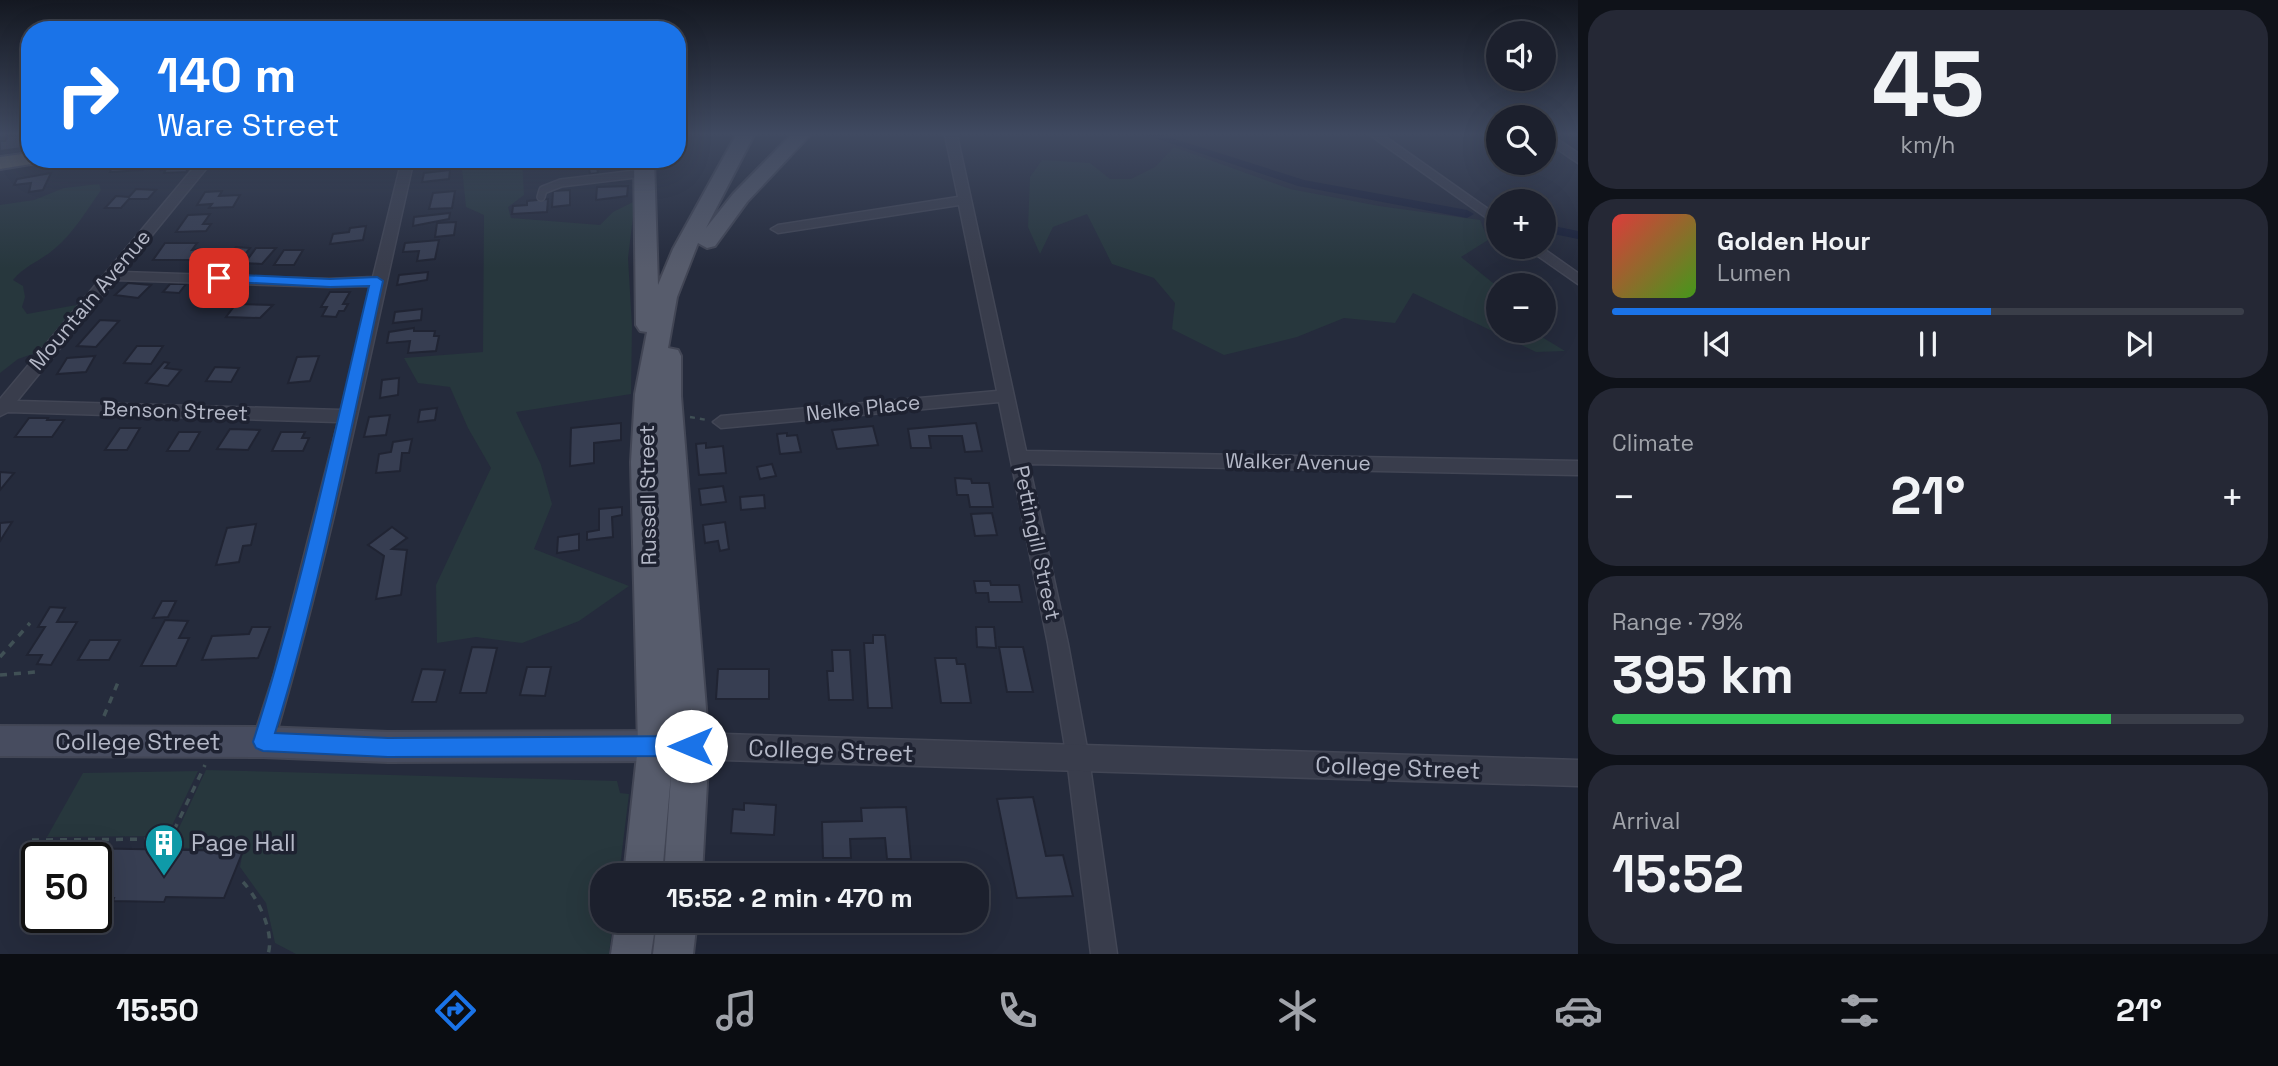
<!DOCTYPE html>
<html lang="en">
<head>
<meta charset="utf-8">
<style>
  body { margin:0; font-family:"Space Grotesk",sans-serif; background:#252835; color:#f1f3f6; height:100vh; display:flex; flex-direction:column; font-size:26px; white-space:nowrap }
  * { box-sizing:border-box; margin:0 }
  p { font-size:23px; color:#a0a3aa }
  .icon { flex:none; width:38px; height:38px; fill:none; stroke:currentColor; stroke-width:2; stroke-linecap:round; stroke-linejoin:round }
  .map { position:relative; flex:1; overflow:hidden }
  .side { display:flex; flex-direction:column; gap:10px; padding:10px; background:#0f1219; width:700px }
  .side>* { flex:none }
  .hud { position:absolute; left:21px; top:21px; width:665px; height:147px; border-radius:28px; box-shadow:0 7px 28px #0002,0 0 0 2px #3a3e49; background:#1a73e8; color:#fff; overflow:hidden }
  .controls { position:absolute; left:1486px; top:21px; display:grid; gap:14px }
  .controls a { display:grid; place-items:center; width:70px; height:70px; border-radius:50%; background:#1c202d; box-shadow:0 7px 28px #0002,0 0 0 2px #3a3e49; font-size:35px }
  .speed { position:absolute; left:21px; top:842px; display:flex; gap:14px; font-size:35px; font-weight:700; text-align:center }
  .speed>* { display:grid; place-content:center; width:91px; height:91px; border-radius:50%; background:#1c202d; box-shadow:0 7px 28px #0002,0 0 0 2px #3a3e49; line-height:1 }
  .speed .limit { border:4px solid #111; border-radius:10px; background:#fff; color:#111 }
  .pin { position:absolute; display:grid; place-items:center; width:60px; height:60px; color:#fff; margin:-30px; border-radius:14px; box-shadow:0 4px 10px #0006 }
  .me { position:absolute; width:77px; margin:-38px; rotate:270deg; stroke-linejoin:round; filter:drop-shadow(0 0 5px #0008) }
  .turn { display:flex; align-items:center; gap:24px; height:147px; padding:0 21px; font-size:32px }
  .turn .icon { width:91px; height:91px; stroke-width:2.5 }
  .turn b { display:block; font-size:49px; line-height:60px }
  .big { font-size:52px; font-weight:600; line-height:1.1 }
  .side .card { flex:1; display:flex; flex-direction:column; justify-content:center; gap:10px; min-width:0; padding:0 24px; border-radius:28px; background:#252835 }
  .side .dial { align-items:center; gap:0 }
  .dial b { font-size:91px; line-height:1 }
  .song { display:flex; align-items:center; gap:21px }
  .cover { width:84px; height:84px; border-radius:10px; background:linear-gradient(135deg,hsl(0 70% 55%),hsl(100 70% 35%)) }
  .played { height:7px; border-radius:4px; background:linear-gradient(90deg,#1a73e8 60%,#3a3e49 60%) }
  .keys { display:flex; justify-content:space-around; direction:ltr }
  .heat { display:flex; justify-content:space-between; align-items:center; font-size:38px; direction:ltr }
  .charge { height:10px; border-radius:5px; background:linear-gradient(90deg,#34c759 79%,#3a3e49 0) }
  .trip { position:absolute; left:590px; top:863px; width:399px; height:70px; border-radius:28px; background:#1c202d; box-shadow:0 7px 28px #0002,0 0 0 2px #3a3e49; font-weight:600; line-height:70px; text-align:center }
  .tab-bar { display:flex; height:112px; justify-content:space-around; align-items:center; background:#0b0d12; color:#a0a3aa }
  .tab-bar .icon { width:49px; height:49px }
  .tab-bar .on { color:#1a73e8 }
  .tab-bar b { font-size:32px; color:#f1f3f6 }
  main { display:flex; flex:1; min-height:0 }
  .map>svg:first-child { display:block }
</style>
</head>
<body>
<main>
<div class="map">
<svg width="1578" height="954" viewBox="0 0 1578 954">
  <rect width="100%" height="100%" fill="#252b3c"/>
  <!-- green -->
  <g fill="#27373d">
    <polygon points="1174,147 1290,189 1379,206 1480,220 1488,240 1461,257 1498,287 1498,331 1532,331 1565,351 1536,352 1413,293 1395,323 1344,318 1297,337 1224,355 1172,329 1175,303 1154,278 1112,264 1087,214 1053,227 1040,254 1028,227 1030,177 1042,160 1090,163 1110,179 1131,179 1155,167"/>
    <polygon points="461,159 522,159 524,195 508,207 511,218 600,225 613,212 635,201 628,258 632,326 631,394 516,412 541,465 552,504 534,549 629,586 579,621 522,643 476,637 437,643 436,585 491,468 468,428 450,387 418,383 404,358 483,352 484,215 466,207"/>
    <path d="M99,184l2,6c-14,20 -28,44 -48,60 -13,11 -29,16 -40,30l10,6 2,11 -3,10 5,7 55,-10 -38,46 -26,9 -18,14v-168l34,-5 30,-12z"/>
    <polygon points="206,770 617,781 620,793 629,794 619,875 602,875 602,920 613,921 609,954 296,954 275,943 266,903 240,867 243,851 170,847"/>
    <polygon points="198,771 167,836 47,837 83,773"/>
  </g>
  <g fill="none" stroke-linecap="round" stroke-linejoin="round">
    <!-- canal -->
    <g fill="#192039" fill-rule="evenodd">
      <polygon points="1146,135 1162,135 1304,180 1467,210 1474,214 1467,218 1298,186"/>
      <polygon points="1544,224 1578,231 1578,239 1544,232"/>
    </g>
  </g>
  <!-- building -->
  <g fill="#373e52" stroke="#202433" stroke-width="2">
    <polygon points="30,135 22,148 0,151 0,141 5,141 8,136"/>
    <polygon points="167,159 187,159 185,162 190,162 186,169 188,172 164,173 166,169 161,170"/>
    <polygon points="237,159 270,159 236,165"/>
    <polygon points="334,159 352,159 351,165 333,168"/>
    <polygon points="587,159 596,159 598,173 590,174"/>
    <polygon points="137,160 136,164 144,166 143,170 110,172 113,163"/>
    <polygon points="450,170 449,179 422,182 424,173"/>
    <polygon points="51,173 43,190 29,192 31,183 14,185 17,179"/>
    <polygon points="628,186 627,196 596,200 597,187"/>
    <polygon points="136,189 156,190 148,199 129,199 121,208 105,208 116,196 129,197"/>
    <polygon points="570,190 570,205 552,207 553,191"/>
    <polygon points="222,191 219,196 240,195 233,207 209,208 212,204 197,205 205,192"/>
    <polygon points="455,191 452,208 429,209 433,193"/>
    <polygon points="548,199 547,212 512,214 513,206 527,205 527,201"/>
    <polygon points="450,213 449,219 413,226 414,217"/>
    <polygon points="210,214 203,224 211,224 206,231 176,232 188,215"/>
    <polygon points="456,222 454,235 435,237 437,223"/>
    <polygon points="366,226 363,240 330,244 333,234 349,232 350,228"/>
    <polygon points="439,240 435,259 417,261 419,251 403,252 405,243"/>
    <polygon points="165,243 197,243 192,250 199,249 192,260 153,260"/>
    <polygon points="236,247 250,248 242,258 227,257"/>
    <polygon points="256,248 276,248 262,264 245,263"/>
    <polygon points="284,250 303,250 294,265 274,265"/>
    <polygon points="428,272 427,280 397,285 399,275"/>
    <polygon points="128,283 151,285 138,298 115,295"/>
    <polygon points="170,284 186,284 179,293 163,292"/>
    <polygon points="330,292 350,292 343,304 348,304 344,311 339,311 336,317 322,316 327,307 321,307"/>
    <polygon points="236,304 273,305 260,318 226,317"/>
    <polygon points="422,309 421,320 393,323 395,312"/>
    <polygon points="100,320 119,321 96,347 77,346"/>
    <polygon points="414,328 414,331 435,331 434,336 439,336 436,351 408,353 410,341 387,343 389,332"/>
    <polygon points="137,346 163,346 151,364 124,363"/>
    <polygon points="95,356 86,372 57,374 67,358"/>
    <polygon points="319,356 310,381 288,383 297,357"/>
    <polygon points="164,362 169,363 165,368 181,370 168,386 146,383"/>
    <polygon points="215,367 239,368 231,382 206,381"/>
    <polygon points="399,378 398,395 380,398 382,380"/>
    <polygon points="437,408 435,420 418,422 420,410"/>
    <polygon points="390,415 386,435 364,437 369,417"/>
    <polygon points="29,418 48,418 47,420 64,420 52,437 15,437"/>
    <polygon points="621,423 621,440 594,443 594,463 570,466 571,428"/>
    <polygon points="976,423 982,451 965,452 962,436 929,436 931,448 911,448 908,429"/>
    <polygon points="873,426 878,445 837,449 832,430"/>
    <polygon points="120,428 140,428 127,450 105,450"/>
    <polygon points="230,429 260,430 248,450 217,449"/>
    <polygon points="179,432 200,432 189,451 167,451"/>
    <polygon points="281,432 305,432 302,438 309,438 303,451 272,451"/>
    <polygon points="787,433 787,436 797,435 801,452 780,454 777,434"/>
    <polygon points="412,439 409,453 402,453 400,471 376,473 379,454 391,452 393,442"/>
    <polygon points="706,443 706,448 723,446 726,473 699,475 696,444"/>
    <polygon points="772,464 776,476 760,479 757,467"/>
    <polygon points="0,472 14,473 0,490"/>
    <polygon points="955,478 971,479 972,483 989,483 993,507 970,507 968,495 957,495"/>
    <polygon points="723,486 726,502 701,505 699,489"/>
    <polygon points="764,495 765,508 741,510 740,497"/>
    <polygon points="622,507 622,515 612,517 613,537 587,540 587,532 599,530 599,509"/>
    <polygon points="992,513 997,535 975,536 971,514"/>
    <polygon points="12,522 0,541 0,523"/>
    <polygon points="725,522 729,549 720,551 718,541 705,543 703,525"/>
    <polygon points="256,524 251,545 243,546 239,562 216,565 227,528"/>
    <polygon points="392,527 407,538 392,549 407,550 401,595 376,599 384,556 368,545"/>
    <polygon points="579,534 579,550 557,553 558,537"/>
    <polygon points="974,581 990,581 991,585 1019,585 1022,602 989,602 988,593 976,593"/>
    <polygon points="162,601 176,601 168,617 153,618"/>
    <polygon points="50,607 65,608 57,622 77,622 51,665 37,664 42,655 27,655 45,627 38,627"/>
    <polygon points="165,620 188,621 179,638 189,638 176,666 141,666"/>
    <polygon points="252,627 270,627 258,658 202,660 212,636 249,634"/>
    <polygon points="976,627 994,627 996,648 977,647"/>
    <polygon points="873,635 885,635 892,708 868,708 864,643 873,643"/>
    <polygon points="90,640 120,640 109,660 78,660"/>
    <polygon points="472,647 497,648 486,693 460,693"/>
    <polygon points="999,647 1023,647 1033,692 1007,692"/>
    <polygon points="832,650 850,650 853,700 829,700 827,671 833,671"/>
    <polygon points="935,658 956,658 957,664 965,664 971,703 941,703"/>
    <polygon points="527,667 551,667 545,696 520,695"/>
    <polygon points="422,669 445,670 436,702 412,702"/>
    <polygon points="718,669 769,669 769,699 716,699"/>
    <polygon points="1033,797 1046,856 1063,855 1073,896 1017,898 997,799"/>
    <polygon points="744,803 776,805 774,835 731,833 733,809 744,810"/>
    <polygon points="906,807 911,859 887,859 885,838 850,839 851,858 823,858 822,822 862,821 861,808"/>
    <polygon points="76,848 243,851 224,898 166,897 164,902 113,901 114,898 96,898 96,858 71,858"/>
  </g>
  <g fill="none" stroke-linecap="round" stroke-linejoin="round">
    <!-- service casing -->
    <g stroke="#424655" stroke-width="10">
      <polyline id="service" points="541,197 543,190 561,183 644,173"/>
    </g>
    <!-- minor casing -->
    <g stroke="#424655" stroke-width="3">
      <g id="minor">
        <polygon points="945,135 957,135 1026,451 1578,461 1578,475 1029,464 1068,644 1089,759 1117,954 1091,954 1067,759 1048,644 999,402 721,428 713,422 721,416 997,391 959,205 778,233 771,229 778,225 958,197"/>
        <polygon points="1370,135 1383,135 1498,216 1498,226"/>
        <polygon points="1544,135 1551,135 1578,153 1578,163 1544,140"/>
        <path d="M201,159h13l-92,113 207,7 44,-2 29,-118h12c-44,195 -83,392 -140,583l-3,7 -8,4 -8,-4 -3,-7 22,-68 64,-252 -330,-10 -8,4v-17zM115,280l214,7 42,-1 -30,124 -324,-9z"/>
        <polygon points="1525,247 1541,247 1578,273 1578,284"/>
      </g>
    </g>
    <!-- tertiary casing -->
    <g stroke="#424655" stroke-width="3">
      <polygon id="tertiary" points="691,733 1578,760 1578,786 691,759 682,755 678,746 682,737"/>
    </g>
    <!-- secondary casing -->
    <g stroke="#424655" stroke-width="4">
      <polygon id="secondary" points="0,726 263,727 388,732 671,731 682,736 686,746 682,756 671,761 388,762 263,757 0,756"/>
    </g>
    <!-- primary casing -->
    <g stroke="#424655" stroke-width="4">
      <g id="primary">
        <polygon points="736,135 754,135 706,228 733,194 791,135 810,135 747,202 715,246 707,248 698,243 677,297 668,348 678,350 681,356 681,396 709,746 702,875 664,875 672,763 662,875 624,875 638,746 631,462 635,394 647,332 640,331 636,325 634,159 654,159 658,285 673,249"/>
        <polygon points="616,920 656,920 651,954 611,954"/>
        <polygon points="657,920 697,920 693,954 653,954"/>
      </g>
    </g>
    <!-- trunk casing -->
    <g stroke="#444857" stroke-width="4">
      <polygon id="trunk" points="30,153 30,159 40,159 37,163 0,169 0,157"/>
    </g>
    <!-- path-far1 -->
    <polyline stroke="#405055" stroke-width="2.5" stroke-dasharray="5 5" stroke-linecap="butt" points="690,417 707,420"/>
    <!-- path -->
    <g stroke="#405055" stroke-width="3.5" stroke-dasharray="7 7" stroke-linecap="butt">
      <polyline points="0,657 30,623"/>
      <polyline points="0,675 36,672"/>
      <polyline points="104,716 119,680"/>
      <polyline points="32,840 170,839"/>
      <polyline points="168,843 205,765"/>
      <path d="M243,882c15,16 32,51 25,72"/>
    </g>
    <!-- service -->
    <use href="#service" stroke="#393d4c" stroke-width="7"/>
    <!-- minor -->
    <use href="#minor" fill="#393d4c" fill-rule="evenodd"/>
    <!-- tertiary -->
    <use href="#tertiary" fill="#393d4c" fill-rule="evenodd"/>
    <!-- secondary -->
    <use href="#secondary" fill="#474c5f" fill-rule="evenodd"/>
    <!-- primary -->
    <use href="#primary" fill="#575c6c" fill-rule="evenodd"/>
    <!-- trunk -->
    <use href="#trunk" fill="#646461" fill-rule="evenodd"/>
  </g>
  <!-- sky -->
  <linearGradient id="sky" x2="0" y2="1"><stop stop-color="#141821"/><stop offset="0.5" stop-color="#404a61"/><stop offset="1" stop-color="#404a61" stop-opacity="0"/></linearGradient>
  <rect width="1578" height="268" fill="url(#sky)"/>
  <!-- route -->
  <path fill="#1a73e8" stroke="#114b97" stroke-width="2" d="M219,274l111,5 47,-2 6,4c-33,151 -62,304 -108,452l113,5 303,-2 7,3 3,7 -3,7 -7,3 -303,1 -125,-6 -7,-3 -3,-6c48,-150 80,-304 116,-456l-39,1 -115,-6 -2,-3z"/>
  <!-- icons -->
  <defs>
    <g id="building-pin" transform="scale(2.0125)"><path d="M0 17L-7.5 6A9.5 9.5 0 1 1 7.5 6Z" fill="#0f9aa8" stroke="#1e2231"/><path d="M-4-6H4V6H1V3H-1V6H-4ZM-2.5-4.3h1.7v1.8h-1.7ZM.8-4.3h1.7v1.8H.8ZM-2.5-1h1.7V.8h-1.7ZM.8-1h1.7V.8H.8Z" fill="#fff"/></g>
  </defs>
  <g fill-rule="evenodd">
    <use href="#building-pin" x="164" y="843"/>
  </g>
  <g text-anchor="middle" stroke-width="7" stroke-linejoin="round" paint-order="stroke">
    <!-- street labels -->
    <g font-size="21" fill="#b4b8c7" stroke="#1e2231">
      <text transform="translate(90 300) rotate(-50)" y="7">Mountain Avenue</text>
      <text transform="translate(863 408) rotate(-6)" y="7">Nelke Place</text>
      <text transform="translate(175 411) rotate(2)" y="7">Benson Street</text>
      <text transform="translate(1298 462) rotate(1)" y="7">Walker Avenue</text>
      <text transform="translate(648 495) rotate(-91)" y="7">Russell Street</text>
      <text transform="translate(1037 543) rotate(78)" y="7">Pettingill Street</text>
    </g>
    <!-- near-street labels -->
    <g font-size="24" fill="#b4b8c7" stroke="#1e2231">
      <text x="138" y="750">College Street</text>
      <text transform="translate(831 751) rotate(2)" y="8">College Street</text>
      <text transform="translate(1398 768) rotate(2)" y="8">College Street</text>
    </g>
    <!-- near-poi labels -->
    <g font-size="24" fill="#b4b8c7" stroke="#1e2231" text-anchor="start">
      <text x="191" y="851">Page Hall</text>
    </g>
  </g>
</svg>
<div class="controls">
<a><svg class="icon" aria-label="sound" viewBox="0 0 24 24"><path d="M4 9h4l5-4v14l-5-4H4zM17 9q2 3 0 6"/></svg></a>
<a><svg class="icon" aria-label="search" viewBox="0 0 24 24"><circle cx="10" cy="10" r="6"/><path d="M15 15l6 6"/></svg></a>
<a>+</a>
<a>−</a>
</div>
<div class="speed"><div class="limit">50</div></div>
<div class="pin" style="left:219px;top:278px;background:#d93025"><svg class="icon" aria-label="arrive" viewBox="0 0 24 24"><path d="M6 21V4h12l-3 4 3 4H6"/></svg></div>
<svg class="me" style="left:691px;top:746px" viewBox="-20 -20 40 40"><circle r="19" fill="#fff"/><path d="M0-13L10 11 0 6-10 11z" fill="#1a73e8"/></svg>
<div class="trip">15:52 · 2 min · 470 m</div>
<div class="hud">
<div class="turn"><svg class="icon" aria-label="right" viewBox="0 0 24 24"><path d="M7 20v-9h11M14 6l5 5-5 5"/></svg><div><b>140 m</b>Ware Street</div></div>
</div>
</div>
<section class="side">
<div class="card dial"><b>45</b><p>km/h</p></div>
<div class="card">
<div class="song"><i class="cover"></i><div><b>Golden Hour</b><p>Lumen</p></div></div>
<div class="played"></div>
<div class="keys"><svg class="icon" aria-label="previous" viewBox="0 0 24 24"><path d="M18 5L8 12l10 7zM5 5v14"/></svg><svg class="icon" aria-label="pause" viewBox="0 0 24 24"><path d="M8 5v14M16 5v14"/></svg><svg class="icon" aria-label="next" viewBox="0 0 24 24"><path d="M6 5l10 7-10 7zM19 5v14"/></svg></div>
</div>
<div class="card"><p>Climate</p>
<div class="heat"><a>−</a><b class="big">21°</b><a>+</a></div>
</div>
<div class="card"><p>Range · 79%</p><b class="big">395 km</b><div class="charge"></div></div>
<div class="card"><p>Arrival</p><b class="big">15:52</b></div>
</section>
</main>
<nav class="tab-bar">
<b>15:50</b>
<svg class="icon on" aria-label="directions" viewBox="0 0 24 24"><path d="M12 3l9 9-9 9-9-9zM9 14v-3h6M13 9l2 2-2 2"/></svg>
<svg class="icon" aria-label="music" viewBox="0 0 24 24"><path d="M9 18V5l10-2v13"/><circle cx="6" cy="18" r="3"/><circle cx="16" cy="16" r="3"/></svg>
<svg class="icon" aria-label="phone" viewBox="0 0 24 24"><path d="M5 4h4l2 5-3 2q2 4 5 5l2-3 5 2v4C11 20 4 13 5 4z"/></svg>
<svg class="icon" aria-label="climate" viewBox="0 0 24 24"><path d="M12 3v18M4 7l16 10M4 17L20 7"/></svg>
<svg class="icon" aria-label="car" viewBox="0 0 24 24"><path d="M5 17H2v-5l4-1 3-4h7l3 4 3 1v5h-3M9 17h6M6 11h13"/><circle cx="7" cy="17" r="2"/><circle cx="17" cy="17" r="2"/></svg>
<svg class="icon" aria-label="filters" viewBox="0 0 24 24"><path d="M4 7h16M4 17h16"/><circle cx="9" cy="7" r="2"/><circle cx="15" cy="17" r="2"/></svg>
<b>21°</b>
</nav>
</body>
</html>
